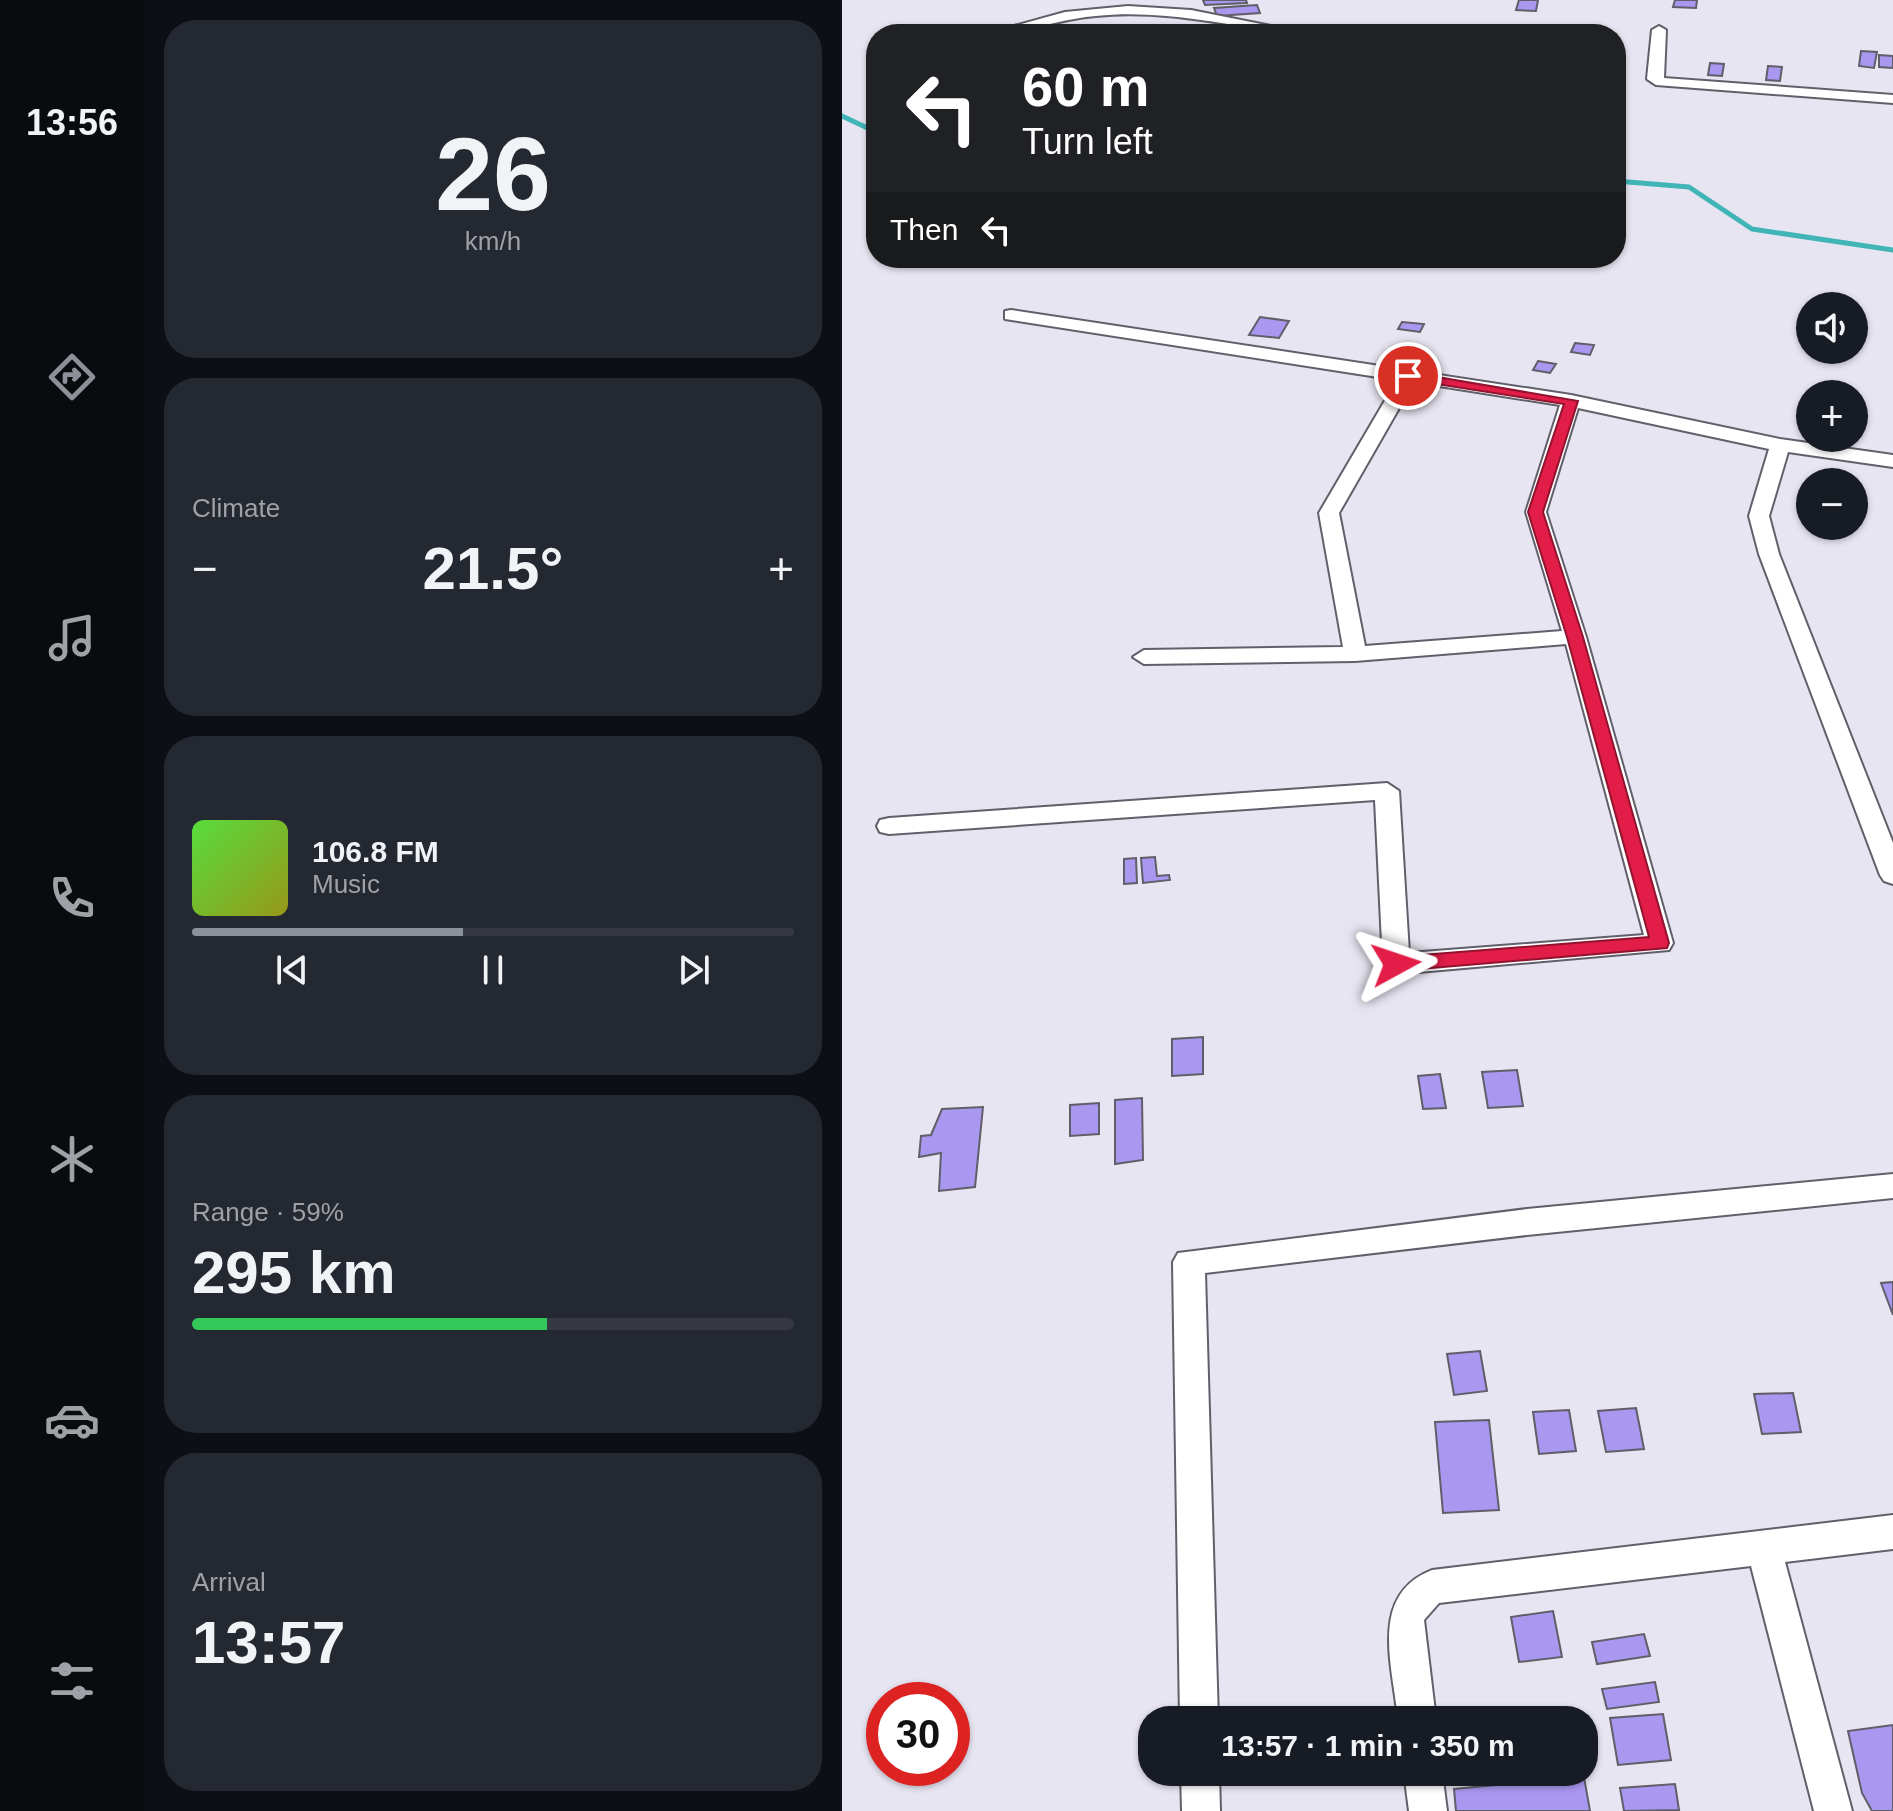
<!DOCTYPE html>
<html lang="en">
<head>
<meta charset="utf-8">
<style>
  body { margin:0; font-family:Helvetica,sans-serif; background:#242831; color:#f1f3f6; height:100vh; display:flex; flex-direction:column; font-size:30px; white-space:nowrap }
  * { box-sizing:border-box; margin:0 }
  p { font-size:26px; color:#9ea1a6 }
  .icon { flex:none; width:44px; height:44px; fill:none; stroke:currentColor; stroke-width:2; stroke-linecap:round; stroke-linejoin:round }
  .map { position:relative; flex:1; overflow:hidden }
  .sheet { display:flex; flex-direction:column; gap:20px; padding:20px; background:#0d0f14; width:698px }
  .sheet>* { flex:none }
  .banner { position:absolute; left:24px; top:24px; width:760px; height:244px; border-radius:32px; box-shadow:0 2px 6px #0004; background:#202124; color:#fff; overflow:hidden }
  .buttons { position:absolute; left:954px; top:292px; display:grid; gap:16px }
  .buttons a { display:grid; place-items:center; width:72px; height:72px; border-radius:50%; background:#171b24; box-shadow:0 2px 6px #0004; font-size:40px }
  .speed { position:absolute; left:24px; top:1682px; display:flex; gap:16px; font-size:40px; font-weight:700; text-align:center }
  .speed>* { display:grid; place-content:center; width:104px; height:104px; border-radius:50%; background:#171b24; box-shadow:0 2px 6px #0004; line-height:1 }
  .speed .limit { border:12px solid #d22; background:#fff; color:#111 }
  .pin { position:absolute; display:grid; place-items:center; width:68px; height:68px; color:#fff; margin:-34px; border:4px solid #fff; border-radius:50%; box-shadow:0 2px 8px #0007 }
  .me { position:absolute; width:88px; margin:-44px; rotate:85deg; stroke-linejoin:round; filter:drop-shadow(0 0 6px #0008) }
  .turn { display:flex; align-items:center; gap:28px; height:168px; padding:0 24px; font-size:36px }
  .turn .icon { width:104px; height:104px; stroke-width:2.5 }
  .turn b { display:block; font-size:56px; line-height:68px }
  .then { display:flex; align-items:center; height:76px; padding:0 24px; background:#0003; gap:16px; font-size:30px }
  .big { font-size:60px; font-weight:700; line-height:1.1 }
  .sheet .tile { flex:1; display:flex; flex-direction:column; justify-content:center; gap:12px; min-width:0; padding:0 28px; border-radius:32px; background:#242831 }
  .sheet .dial { align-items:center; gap:0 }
  .dial b { font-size:104px; line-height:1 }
  .song { display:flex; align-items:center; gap:24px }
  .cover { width:96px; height:96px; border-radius:12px; background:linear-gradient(135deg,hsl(110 70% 55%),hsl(60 70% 35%)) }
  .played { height:8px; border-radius:4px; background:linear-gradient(90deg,#8c9099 45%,#363941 45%) }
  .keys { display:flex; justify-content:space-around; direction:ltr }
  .heat { display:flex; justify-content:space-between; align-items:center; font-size:44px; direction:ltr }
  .charge { height:12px; border-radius:6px; background:linear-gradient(90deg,#34c759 59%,#363941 0) }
  .trip { position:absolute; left:296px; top:1706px; width:460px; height:80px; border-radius:32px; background:#171b24; box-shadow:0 2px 6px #0004; font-weight:700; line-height:80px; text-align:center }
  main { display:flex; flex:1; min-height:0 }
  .dock { display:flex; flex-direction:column; width:144px; justify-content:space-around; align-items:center; background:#090b0e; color:#9ea1a6 }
  .dock .icon { width:56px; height:56px }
  .dock .on { color:#8c9099 }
  .dock b { font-size:36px; color:#f1f3f6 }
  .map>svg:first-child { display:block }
</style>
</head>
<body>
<main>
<nav class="dock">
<b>13:56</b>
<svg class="icon on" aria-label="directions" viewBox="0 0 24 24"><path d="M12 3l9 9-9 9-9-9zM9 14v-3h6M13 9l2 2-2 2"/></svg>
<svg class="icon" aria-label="music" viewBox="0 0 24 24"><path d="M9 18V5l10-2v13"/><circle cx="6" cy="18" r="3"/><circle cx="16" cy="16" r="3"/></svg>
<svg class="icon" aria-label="phone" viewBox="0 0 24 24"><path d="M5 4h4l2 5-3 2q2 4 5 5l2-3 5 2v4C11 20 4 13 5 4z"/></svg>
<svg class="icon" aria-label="climate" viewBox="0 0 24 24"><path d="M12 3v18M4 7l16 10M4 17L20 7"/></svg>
<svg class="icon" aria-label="car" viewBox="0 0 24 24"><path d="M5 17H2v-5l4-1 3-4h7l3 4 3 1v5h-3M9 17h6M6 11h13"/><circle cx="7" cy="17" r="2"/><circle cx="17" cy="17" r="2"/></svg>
<svg class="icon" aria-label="filters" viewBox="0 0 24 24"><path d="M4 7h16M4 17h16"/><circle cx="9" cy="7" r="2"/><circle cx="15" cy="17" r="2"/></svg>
</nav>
<section class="sheet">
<div class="tile dial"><b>26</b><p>km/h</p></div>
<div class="tile"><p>Climate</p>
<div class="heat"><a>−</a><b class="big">21.5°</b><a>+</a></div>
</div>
<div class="tile">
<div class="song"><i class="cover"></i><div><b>106.8 FM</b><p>Music</p></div></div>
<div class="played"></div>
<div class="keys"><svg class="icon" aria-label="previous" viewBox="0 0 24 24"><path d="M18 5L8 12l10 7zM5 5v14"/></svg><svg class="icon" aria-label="pause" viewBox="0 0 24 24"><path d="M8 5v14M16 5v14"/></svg><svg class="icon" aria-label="next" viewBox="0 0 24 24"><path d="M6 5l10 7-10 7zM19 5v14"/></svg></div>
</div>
<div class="tile"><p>Range · 59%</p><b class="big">295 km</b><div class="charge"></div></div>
<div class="tile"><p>Arrival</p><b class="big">13:57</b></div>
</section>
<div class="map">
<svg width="1051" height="1811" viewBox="0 0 1051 1811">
  <rect width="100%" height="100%" fill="#e7e5f1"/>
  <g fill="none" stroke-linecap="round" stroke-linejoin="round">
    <!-- stream -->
    <g stroke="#40b4b6" stroke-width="5">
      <polyline points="0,116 34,132"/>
      <polyline points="774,181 847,187 910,229 1051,250"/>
    </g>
  </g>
  <!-- building -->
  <g fill="#a997f0" stroke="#605e69" stroke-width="2">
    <polygon points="361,0 404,0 405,3 363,5"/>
    <polygon points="677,0 696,0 694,11 674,10"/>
    <polygon points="833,0 855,0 854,8 831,7"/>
    <polygon points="415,5 418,13 375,16 372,8"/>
    <polygon points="1019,51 1035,52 1032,68 1017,66"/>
    <polygon points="1037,55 1051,56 1051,68 1037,67"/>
    <polygon points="868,63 882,64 880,76 866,75"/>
    <polygon points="926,66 940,67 938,81 924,80"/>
    <polygon points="418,317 447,321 437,338 407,335"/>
    <polygon points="560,322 582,324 578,332 556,329"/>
    <polygon points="733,343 752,345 748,355 729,352"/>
    <polygon points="696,361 714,364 708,373 691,370"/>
    <polygon points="313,857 315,876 327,875 328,880 301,883 299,858"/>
    <polygon points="294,858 295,883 282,884 282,859"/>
    <polygon points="361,1037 361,1074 330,1076 330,1039"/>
    <polygon points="675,1070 681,1106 646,1108 640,1072"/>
    <polygon points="598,1074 604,1108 581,1109 576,1076"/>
    <polygon points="300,1098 301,1160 273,1164 273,1100"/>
    <polygon points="257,1103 257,1134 228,1136 228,1105"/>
    <polygon points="141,1107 133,1187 97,1191 99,1153 77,1157 79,1136 89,1135 100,1109"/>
    <polygon points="1051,1282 1051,1315 1039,1283"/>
    <polygon points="638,1351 645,1391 612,1395 605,1354"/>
    <polygon points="951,1393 959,1432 920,1434 912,1394"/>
    <polygon points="794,1408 802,1449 764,1452 756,1411"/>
    <polygon points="727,1410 734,1451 697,1454 691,1412"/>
    <polygon points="647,1420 657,1510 601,1513 593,1422"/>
    <polygon points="711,1611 720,1657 677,1662 669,1617"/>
    <polygon points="802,1634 808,1656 755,1664 750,1642"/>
    <polygon points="813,1682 817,1702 765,1709 760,1689"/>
    <polygon points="821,1714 829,1760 776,1765 768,1718"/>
    <polygon points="1051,1725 1051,1811 1030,1811 1020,1793 1006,1731"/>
    <polygon points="742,1777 748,1811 614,1811 612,1789"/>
    <polygon points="833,1784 837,1810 782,1811 778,1788"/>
  </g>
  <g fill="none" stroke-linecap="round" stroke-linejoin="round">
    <!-- minor casing -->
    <g stroke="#615f6a" stroke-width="4">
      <g id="minor">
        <path d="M286,6l63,4 80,16 -7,4c-55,-9 -112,-20 -168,-14 -38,3 -73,18 -111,18l80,-22z"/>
        <polygon points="817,26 824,30 822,78 1051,95 1051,103 814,85 805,79 810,30"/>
        <path d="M169,310l560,85 209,44 113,16v12l-105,-15 -19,64 10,38 114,289v41l-9,-3 -4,-6 -121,-321 -10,-38 20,-67 -191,-41 -32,104 40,125 87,306 -4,7 -273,24 -9,-3 -4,-7 -8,-164 -486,34 -9,-2 -3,-6 3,-6 9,-2 498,-35 12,8 10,162 235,-18 -78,-291 -211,17 -211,3 -11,-7 11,-7 199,-3 -24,-134 78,-133 -392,-61v-8zM572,382l146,23 -34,107 36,119 -197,15 -26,-133z"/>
        <polygon points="1051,1174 1051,1198 685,1235 363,1273 376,1720 338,1720 331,1262 336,1253 685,1209"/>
        <path d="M1051,1515v34l-108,13 67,249h-38l-63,-245 -312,37 -15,17 12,100h-38c-5,-54 -30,-125 34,-150z"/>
        <polygon points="339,1772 377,1772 378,1811 340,1811"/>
        <polygon points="562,1772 600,1772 605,1811 567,1811"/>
      </g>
    </g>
    <!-- minor -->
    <use href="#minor" fill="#fff" fill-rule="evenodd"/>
  </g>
  <!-- route -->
  <polygon fill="#e11d48" stroke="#92132f" stroke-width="2" points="566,372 736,401 701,512 741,637 827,943 825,948 554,971 545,964 554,957 807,937 725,637 686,512 722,404 562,379 562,373"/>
</svg>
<div class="buttons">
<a><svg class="icon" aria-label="sound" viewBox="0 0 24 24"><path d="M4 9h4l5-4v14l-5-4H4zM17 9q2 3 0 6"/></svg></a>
<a>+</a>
<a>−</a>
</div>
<div class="speed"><div class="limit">30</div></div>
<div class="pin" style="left:566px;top:376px;background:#d93025"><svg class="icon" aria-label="arrive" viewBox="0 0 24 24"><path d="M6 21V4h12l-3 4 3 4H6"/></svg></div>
<svg class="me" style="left:554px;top:964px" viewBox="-20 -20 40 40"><path d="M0-17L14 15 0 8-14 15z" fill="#e11d48" stroke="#fff" stroke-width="4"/></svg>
<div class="trip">13:57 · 1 min · 350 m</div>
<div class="banner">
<div class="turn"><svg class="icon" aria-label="left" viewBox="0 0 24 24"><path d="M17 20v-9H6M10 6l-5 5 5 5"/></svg><div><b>60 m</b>Turn left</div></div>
<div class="then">Then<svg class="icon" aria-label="left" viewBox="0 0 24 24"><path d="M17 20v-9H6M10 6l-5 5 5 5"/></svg></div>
</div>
</div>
</main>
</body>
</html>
